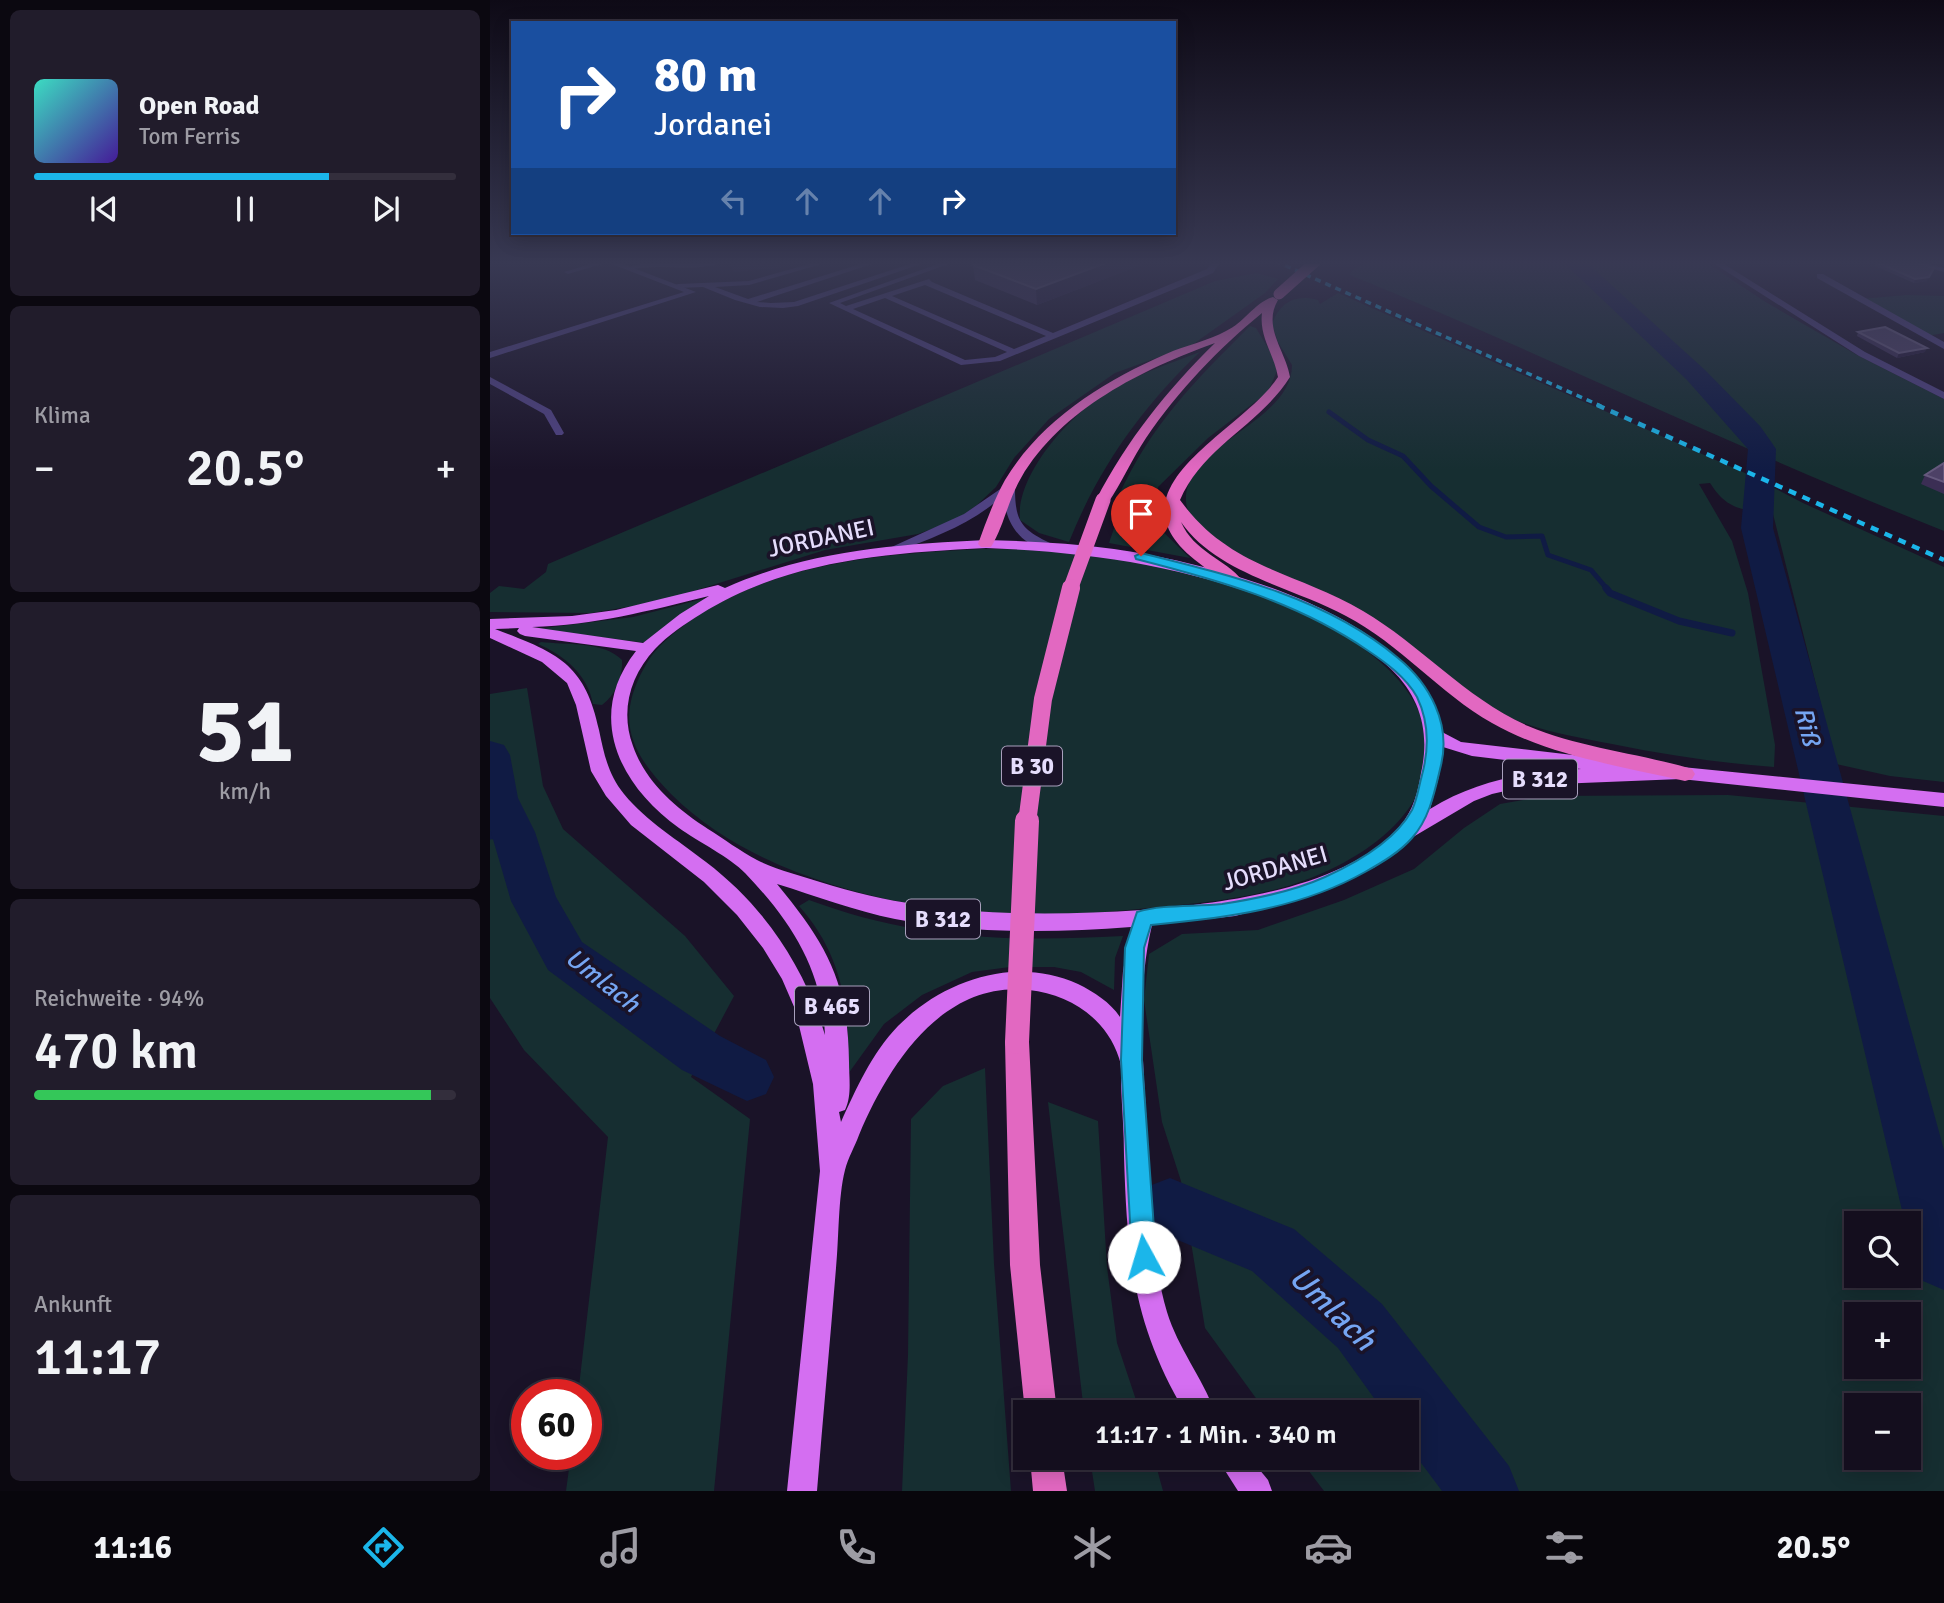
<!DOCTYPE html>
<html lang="de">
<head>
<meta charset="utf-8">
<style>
  body { margin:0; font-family:Signika,sans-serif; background:#211c2b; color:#f1f3f6; height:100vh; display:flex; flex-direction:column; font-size:26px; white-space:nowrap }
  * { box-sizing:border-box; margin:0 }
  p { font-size:23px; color:#9d9ca4 }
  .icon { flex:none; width:38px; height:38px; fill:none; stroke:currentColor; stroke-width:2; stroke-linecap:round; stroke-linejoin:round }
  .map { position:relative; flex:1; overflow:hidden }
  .panel { display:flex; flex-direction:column; gap:10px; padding:10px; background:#0b0810; width:490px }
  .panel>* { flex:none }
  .guide { position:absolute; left:21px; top:21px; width:665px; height:214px; border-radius:0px; box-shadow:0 4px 18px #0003,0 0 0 2px #332e3c; background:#1a4fa0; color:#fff; overflow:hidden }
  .buttons { position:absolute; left:1354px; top:1211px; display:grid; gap:14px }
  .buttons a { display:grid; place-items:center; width:77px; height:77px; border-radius:0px; background:#140e1e; box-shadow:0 4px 18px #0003,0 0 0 2px #332e3c; font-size:35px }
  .speed { position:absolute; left:21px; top:1379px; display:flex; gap:14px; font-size:35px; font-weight:700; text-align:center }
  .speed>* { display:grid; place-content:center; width:91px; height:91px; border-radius:50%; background:#140e1e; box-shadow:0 4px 18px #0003,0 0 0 2px #332e3c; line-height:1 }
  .speed .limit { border:10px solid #d22; background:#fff; color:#111 }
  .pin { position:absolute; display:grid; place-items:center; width:60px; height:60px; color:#fff; margin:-72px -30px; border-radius:50% 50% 50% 0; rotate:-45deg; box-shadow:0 0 7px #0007 }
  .pin .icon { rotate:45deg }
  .me { position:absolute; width:77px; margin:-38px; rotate:354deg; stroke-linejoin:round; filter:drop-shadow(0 0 5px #0008) }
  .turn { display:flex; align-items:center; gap:24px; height:147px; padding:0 28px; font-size:32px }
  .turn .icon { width:91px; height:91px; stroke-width:2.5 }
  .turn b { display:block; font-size:49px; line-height:60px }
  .lanes { display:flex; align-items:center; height:66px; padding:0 28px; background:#0003; justify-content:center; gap:35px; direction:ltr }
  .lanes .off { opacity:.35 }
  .big { font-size:52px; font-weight:600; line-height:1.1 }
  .panel .card { flex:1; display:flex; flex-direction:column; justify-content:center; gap:10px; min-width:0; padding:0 24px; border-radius:10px; background:#211c2b }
  .panel .dial { align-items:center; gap:0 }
  .dial b { font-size:91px; line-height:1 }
  .song { display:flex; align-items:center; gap:21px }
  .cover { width:84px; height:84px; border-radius:10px; background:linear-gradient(135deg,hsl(170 70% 55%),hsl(260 70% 35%)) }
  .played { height:7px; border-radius:4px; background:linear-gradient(90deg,#1bb6ea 70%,#332e3c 70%) }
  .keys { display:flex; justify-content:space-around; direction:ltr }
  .heat { display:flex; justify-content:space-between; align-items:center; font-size:38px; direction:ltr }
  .charge { height:10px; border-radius:5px; background:linear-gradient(90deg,#34c759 94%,#332e3c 0) }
  .trip { position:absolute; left:523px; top:1400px; width:406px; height:70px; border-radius:0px; background:#140e1e; box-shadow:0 4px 18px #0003,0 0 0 2px #332e3c; font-weight:600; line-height:70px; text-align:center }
  .menu { display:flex; height:112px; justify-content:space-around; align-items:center; background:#08060c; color:#9d9ca4 }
  .menu .icon { width:49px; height:49px }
  .menu .current { color:#1bb6ea }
  .menu b { font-size:32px; color:#f1f3f6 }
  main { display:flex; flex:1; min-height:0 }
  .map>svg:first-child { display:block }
</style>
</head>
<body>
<main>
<section class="panel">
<div class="card">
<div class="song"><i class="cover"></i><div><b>Open Road</b><p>Tom Ferris</p></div></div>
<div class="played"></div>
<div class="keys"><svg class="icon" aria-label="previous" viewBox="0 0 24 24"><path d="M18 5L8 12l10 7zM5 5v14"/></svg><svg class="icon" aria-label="pause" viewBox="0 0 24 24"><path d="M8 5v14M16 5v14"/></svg><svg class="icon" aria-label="next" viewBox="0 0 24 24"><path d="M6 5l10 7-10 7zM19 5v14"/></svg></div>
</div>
<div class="card"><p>Klima</p>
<div class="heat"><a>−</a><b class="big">20.5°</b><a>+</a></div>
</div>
<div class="card dial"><b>51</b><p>km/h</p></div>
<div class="card"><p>Reichweite · 94%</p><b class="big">470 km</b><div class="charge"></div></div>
<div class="card"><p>Ankunft</p><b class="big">11:17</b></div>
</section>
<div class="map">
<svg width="1454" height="1491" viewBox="0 0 1454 1491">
  <rect width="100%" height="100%" fill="#1a1328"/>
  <!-- green -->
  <g fill="#162e31" fill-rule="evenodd">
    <path d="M879,261h335l60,40 93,54 87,44v132c-200,-79 -394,-174 -594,-256l1,-4z"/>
    <polygon points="767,273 788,279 775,293 702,345 625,373 559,419 524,458 506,487 487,505 466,520 428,534 335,550 178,599 143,606 101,613 0,612 0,593 9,586 34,589 56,572 58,564 725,281"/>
    <path d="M848,293l407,180 58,30 141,64v215l-54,-6 -54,-12 -63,-250c-31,-5 -45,-3 -63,-31l-11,1 33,57 16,52 27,152 -1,22c-55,-4 -108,-12 -162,-23 -32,-6 -66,-12 -97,-24 -46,-19 -80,-59 -120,-86 -25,-18 -57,-29 -85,-43 -30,-14 -123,-54 -124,-90 -2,-58 106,-78 106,-136l-14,-23 -6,-18c8,-22 23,-30 46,-24l2,4z"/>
    <polygon points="1417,295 1454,296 1454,333 1437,336 1370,299"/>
    <path d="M760,326l6,2 18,30 3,13 -9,21 -60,46 -50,49 -4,36 36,35 -81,-15 15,-44 -6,-2c34,-74 75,-114 132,-171z"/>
    <path d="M710,352c-58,55 -101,115 -131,190l-30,-9 -19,-13c-5,-47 55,-111 94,-132 27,-15 57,-25 86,-36z"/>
    <path d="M492,549c44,0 89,0 133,7 91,13 299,75 312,183 9,79 -75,127 -139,147 -52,15 -107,19 -160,24 -25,2 -51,6 -76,7 -50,1 -103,-4 -152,-15 -81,-17 -169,-48 -229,-108 -40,-41 -56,-73 -27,-126 10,-20 28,-34 46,-47 85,-59 192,-67 292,-72z"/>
    <polygon points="220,597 157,643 46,629 143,617"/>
    <path d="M51,642c24,3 63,-1 81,18 1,16 -6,35 -20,45l-9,-1c-5,-29 -29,-49 -55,-60z"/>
    <polygon points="37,688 53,786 73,829 195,936 244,996 201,1077 260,1119 224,1491 76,1491 81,1454 96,1454 96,1395 88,1395 118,1137 34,1050 0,998 0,694"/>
    <path d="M1238,795l216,21v675h-620l-25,-33h108v-46h-141l-61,-84 -24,-147 -19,-59 -18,-122 5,-46 33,-20 76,-4 86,-30 70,-31 50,-41 36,-24 45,-8zM1367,1223h52v53h-52zM1367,1314h52v53h-52zM1367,1405h52v53h-52z"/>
    <path d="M319,900c108,40 200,42 314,36l-8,22 -1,32 -33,-18 -27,-5h-44l-38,5 -50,23 -38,29 -36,50c2,-64 -5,-119 -49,-168z"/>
    <polygon points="495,1068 504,1264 521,1491 412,1491 418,1355 421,1119 453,1086"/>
    <polygon points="558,1102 608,1121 617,1267 627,1343 650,1412 594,1412"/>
    <polygon points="600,1458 664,1458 673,1491 605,1491"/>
  </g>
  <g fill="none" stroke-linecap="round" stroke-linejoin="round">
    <!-- stream-far2 -->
    <polyline stroke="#101b44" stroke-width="5" points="839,412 878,440 913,456 941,486 989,527 1016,537 1052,536 1058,555 1101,570 1118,590"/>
    <!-- stream-far1 -->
    <polyline stroke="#101b44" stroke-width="7" points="1116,588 1120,593 1189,621 1242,633"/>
    <!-- stream -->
    <polyline stroke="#101b44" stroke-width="9" points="0,835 23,832"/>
    <!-- river -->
    <g fill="#101b44" fill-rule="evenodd">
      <path d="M1072,261h23l120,109 55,56 12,17 4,6 -3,79 171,622v140l-21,-9c-9,-19 -14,-36 -14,-58h-4l-164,-695 7,-79 -61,-69z"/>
      <polygon points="0,741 14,745 20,755 28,798 45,832 66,897 92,942 230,1036 276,1060 284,1077 276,1094 257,1101 192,1070 58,970 21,901 0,829"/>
      <polygon points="680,1178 804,1229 892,1304 1019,1466 1029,1491 952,1491 917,1444 917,1412 894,1412 848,1348 762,1271 659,1228 651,1207 659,1186"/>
    </g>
    <!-- service -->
    <g fill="#4f4282" fill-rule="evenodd">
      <polygon points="110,261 122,261 78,274 74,272"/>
      <path d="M162,261h73c-26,13 -66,1 -96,9l-4,-2z"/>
      <polygon points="330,261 342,261 259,285 225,287 258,299 380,261 391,261 267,302 281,303 304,302 429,261 440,261 308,306 293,308 270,307 245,300 213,287 188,288 184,286 188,284 259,281"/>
      <path d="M456,261h11l-117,42 6,3 83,-27 3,3 121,51 154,-64 4,-5 -4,-3h9l3,3 -6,9 -213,88 -39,4 -132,-62zM435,285l121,51 -32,13 -122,-53zM395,298l122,54 -12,5 -30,3 -112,-51z"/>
      <path d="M519,483l6,5c0,33 6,41 35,55v4c-29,3 -46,-27 -46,-52 -31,28 -70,43 -109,57h-8l-2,-2 79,-36z"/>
    </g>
    <!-- minor -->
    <g fill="#4f4282" fill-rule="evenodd">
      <polygon points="114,261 125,261 206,292 0,358 0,352 194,292"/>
      <polygon points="1414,261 1427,261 1454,268 1454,272"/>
      <polygon points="1327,274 1333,274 1454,342 1454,349 1327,278"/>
      <polygon points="0,377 61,410 74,433 72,435 66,435 54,414 0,384"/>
    </g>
    <!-- tertiary -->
    <polygon fill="#4f4282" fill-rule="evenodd" points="1220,261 1229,261 1375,352 1454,392 1454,399 1369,356"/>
    <!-- primary -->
    <g fill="#d46ef1" fill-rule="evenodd">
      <path d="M496,540c43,1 85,3 128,9 100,14 306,67 328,183l19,10 180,21 8,5 23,-2 272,27v14l-263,-28 -149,6 -40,9 -18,7 -61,36 -38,30 -56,26 -84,23 -83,9c-17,72 -8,145 -4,218 3,56 3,115 19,169 11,36 35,65 48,100h-30c-52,-87 -58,-157 -61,-256 0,-24 -2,-47 -3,-71 0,-8 1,-19 -2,-27 -13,-40 -50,-64 -90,-68 -87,-10 -141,76 -170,145 -4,11 -11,23 -14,35 -7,27 -6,69 -9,98 -6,74 -13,149 -19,223h-30l33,-320 -7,-87 -18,-75 -13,-30 -19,-31 -26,-33 -33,-33 -73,-57 -25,-29 -15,-25 -15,-66 -9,-22 -25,-21 -52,-24v-19l82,-3 44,-6 102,-25 7,3c82,-37 172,-44 261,-48zM496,548c110,4 215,20 316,65 32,14 64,31 89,56 30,29 39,64 30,104 -3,19 -8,38 -21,53 -54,63 -180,78 -258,84 -110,7 -216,6 -322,-28 -21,-7 -43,-12 -63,-22 -17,-9 -33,-21 -49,-31 -32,-21 -62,-46 -75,-83 -13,-35 -3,-70 22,-97 13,-14 30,-25 46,-35 86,-54 186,-61 285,-66zM219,596l-29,18 -37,29 -111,-16c63,-2 116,-16 177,-31zM29,628l-2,3 3,3 5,2 111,15c-51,65 -17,134 43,177 18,13 52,30 66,45 45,47 77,95 80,162 -21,-69 -61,-129 -119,-173 -28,-22 -59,-40 -82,-68 -16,-20 -20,-40 -25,-64 -14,-68 -44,-78 -104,-101zM953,747l29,9 109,13c-55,3 -104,11 -151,40l9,-33zM287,884c39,12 78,27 118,35 79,15 157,14 236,8l-8,44 -3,46c-10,-15 -26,-25 -42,-33 -62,-28 -133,-5 -180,42 -26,27 -42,63 -57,96l-2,-10 6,-2c7,-14 4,-32 4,-48 -1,-81 -22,-117 -72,-178z"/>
      <polygon points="727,1458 760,1458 778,1480 782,1491 748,1491"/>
    </g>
    <!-- trunk -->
    <g fill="#e268c1" fill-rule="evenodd">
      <path d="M783,297l5,3c-16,27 8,51 12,77 -30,48 -87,69 -110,123 50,69 115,71 183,111 58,34 102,87 165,115 52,22 110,27 164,43l3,5 -3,5 -7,2c-65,-15 -135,-25 -193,-58 -53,-30 -92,-79 -146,-107 -53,-29 -129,-42 -165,-94 13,30 43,36 62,59l-2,3c-15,4 -31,-13 -42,-21 -99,-74 43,-130 79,-186 -4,-23 -19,-40 -16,-64 -43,35 -84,78 -116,125 -14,21 -24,44 -38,65h-10l-2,-3c31,-60 71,-110 119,-157 -72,26 -154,66 -194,135 -13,22 -17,48 -30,69h-10l-3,-3c8,-22 16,-44 27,-64 36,-60 99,-99 161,-126 20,-9 42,-13 60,-23 18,-8 28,-28 47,-34z"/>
      <polygon points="527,1031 536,1034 539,1042 550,1265 567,1412 535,1412 520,1265 515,1042 518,1034"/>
      <polygon points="540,1458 572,1458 577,1491 543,1491"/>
    </g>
    <!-- rail-far1 -->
    <polyline stroke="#1bb6ea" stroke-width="3.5" stroke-dasharray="6 5" stroke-linecap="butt" points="785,261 1111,406"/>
    <!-- rail -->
    <polyline stroke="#1bb6ea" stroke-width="4.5" stroke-dasharray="8 7" stroke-linecap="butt" points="1107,405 1454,560"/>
    <!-- trunk-bridge-far3 -->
    <polyline stroke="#e268c1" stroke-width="11" points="789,294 826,261"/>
    <!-- trunk-bridge-far2 -->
    <polyline stroke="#e268c1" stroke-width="15" points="580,590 613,500"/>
    <!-- trunk-bridge-far1 -->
    <polyline stroke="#e268c1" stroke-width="18" points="537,823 553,699 581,588"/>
    <!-- trunk-bridge -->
    <polyline stroke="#e268c1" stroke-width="24" points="527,1042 537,821"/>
  </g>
  <!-- wall -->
  <g fill="#3b2e54">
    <polygon points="484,261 661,261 547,305 485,280 483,265 485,264"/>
    <polygon points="1386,262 1437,281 1424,283 1385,266"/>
    <polygon points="1368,332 1435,352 1407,358 1367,336"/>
    <polygon points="1454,463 1454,494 1431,484 1435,475"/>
  </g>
  <!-- shaded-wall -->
  <g fill="#261b3b">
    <polygon points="239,261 292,261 291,268 243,272"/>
    <polygon points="621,261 661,261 547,305 546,289"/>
    <polygon points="1444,268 1437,281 1424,283 1425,279"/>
    <polygon points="1437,348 1435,352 1407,358 1409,353"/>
  </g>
  <!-- building -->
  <g fill="#4d4166" stroke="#65597d" stroke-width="2">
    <polygon points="493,261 621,261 546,289 483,265 494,261"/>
    <polygon points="1395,261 1421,261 1444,268 1439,277 1425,279 1386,262"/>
    <polygon points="1395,327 1437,348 1409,353 1368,332"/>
    <polygon points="1454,463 1454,482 1435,475"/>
  </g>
  <!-- sky -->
  <linearGradient id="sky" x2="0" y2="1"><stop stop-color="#0e0a16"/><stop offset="0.56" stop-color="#383953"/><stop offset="1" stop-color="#383953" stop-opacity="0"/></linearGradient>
  <rect width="1454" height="470" fill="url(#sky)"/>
  <!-- route -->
  <path fill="#1bb6ea" stroke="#127698" stroke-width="2" d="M651,553c89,22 186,45 257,105 32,26 53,66 43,107 -6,25 -11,53 -29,73 -12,14 -31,25 -47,34 -66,37 -139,46 -214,53l-7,23 -2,112 14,197 -4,8 -8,4 -9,-4 -3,-8 -11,-197 4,-112 12,-36c26,-8 58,-5 85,-8 33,-5 72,-13 103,-27 31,-14 70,-36 87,-67 5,-10 7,-24 10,-35 7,-26 7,-53 -5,-78 -11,-20 -32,-35 -50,-47 -70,-48 -149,-70 -231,-91l-1,-3z"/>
  <g text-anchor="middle" stroke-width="7" stroke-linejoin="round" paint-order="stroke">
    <!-- shield labels -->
    <g fill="#1a1328" stroke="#a8a0bc" stroke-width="2">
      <rect x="512" y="746.5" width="60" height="39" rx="5"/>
      <rect x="1013" y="759.5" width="74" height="39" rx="5"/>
      <rect x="416" y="899.5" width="74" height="39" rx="5"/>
      <rect x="305" y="986.5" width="74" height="39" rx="5"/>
    </g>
    <g font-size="23" font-weight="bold" fill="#e5ddfc">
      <text x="542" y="774">B 30</text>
      <text x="1050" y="787">B 312</text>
      <text x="453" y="927">B 312</text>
      <text x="342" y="1014">B 465</text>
    </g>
    <!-- street labels -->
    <g font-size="24" fill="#e5ddfc" stroke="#1a1328">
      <text transform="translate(331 538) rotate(-12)" y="8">JORDANEI</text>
      <text transform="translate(785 868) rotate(-16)" y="8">JORDANEI</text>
    </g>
    <!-- water labels -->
    <g font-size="26" font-style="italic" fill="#75a5f2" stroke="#1a1328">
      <text transform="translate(1318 726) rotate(76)" y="9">Riß</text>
      <text transform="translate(113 980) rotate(38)" y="9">Umlach</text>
    </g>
    <!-- near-water labels -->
    <g font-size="32" font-style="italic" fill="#75a5f2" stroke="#1a1328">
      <text transform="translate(843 1308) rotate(44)" y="11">Umlach</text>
    </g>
  </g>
</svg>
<div class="buttons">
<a><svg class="icon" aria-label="search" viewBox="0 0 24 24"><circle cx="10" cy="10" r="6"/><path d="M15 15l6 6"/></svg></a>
<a>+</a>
<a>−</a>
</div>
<div class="speed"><div class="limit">60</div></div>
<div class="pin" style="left:651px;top:556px;background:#d93025"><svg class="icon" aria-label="arrive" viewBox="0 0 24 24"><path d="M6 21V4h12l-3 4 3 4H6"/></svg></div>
<svg class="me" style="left:654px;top:1257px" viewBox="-20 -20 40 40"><circle r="19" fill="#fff"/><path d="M0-13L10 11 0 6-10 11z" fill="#1bb6ea"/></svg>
<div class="trip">11:17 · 1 Min. · 340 m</div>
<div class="guide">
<div class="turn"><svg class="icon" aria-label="right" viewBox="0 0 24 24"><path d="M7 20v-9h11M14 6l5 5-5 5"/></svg><div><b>80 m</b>Jordanei</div></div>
<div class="lanes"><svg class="icon off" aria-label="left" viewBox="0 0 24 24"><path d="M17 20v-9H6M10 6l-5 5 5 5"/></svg><svg class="icon off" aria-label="ahead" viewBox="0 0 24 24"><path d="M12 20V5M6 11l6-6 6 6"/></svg><svg class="icon off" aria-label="ahead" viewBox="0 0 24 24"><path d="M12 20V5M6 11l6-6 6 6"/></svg><svg class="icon" aria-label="right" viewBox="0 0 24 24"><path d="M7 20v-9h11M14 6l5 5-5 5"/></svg></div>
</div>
</div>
</main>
<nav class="menu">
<b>11:16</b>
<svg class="icon current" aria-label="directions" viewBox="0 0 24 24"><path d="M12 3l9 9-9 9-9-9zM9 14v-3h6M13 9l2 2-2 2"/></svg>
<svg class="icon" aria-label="music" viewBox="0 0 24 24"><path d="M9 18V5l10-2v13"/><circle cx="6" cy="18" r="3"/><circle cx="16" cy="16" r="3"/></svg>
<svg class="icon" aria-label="phone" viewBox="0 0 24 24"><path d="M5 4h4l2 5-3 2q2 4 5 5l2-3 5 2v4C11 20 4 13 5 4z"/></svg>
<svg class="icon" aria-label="climate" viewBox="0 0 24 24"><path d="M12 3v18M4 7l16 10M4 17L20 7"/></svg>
<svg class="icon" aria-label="car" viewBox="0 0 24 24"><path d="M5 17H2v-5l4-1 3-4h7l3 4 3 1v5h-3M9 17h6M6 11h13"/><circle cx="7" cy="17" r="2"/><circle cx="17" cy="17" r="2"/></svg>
<svg class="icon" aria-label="filters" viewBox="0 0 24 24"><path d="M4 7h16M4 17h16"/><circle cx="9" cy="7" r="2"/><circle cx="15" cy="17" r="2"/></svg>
<b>20.5°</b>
</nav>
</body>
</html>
